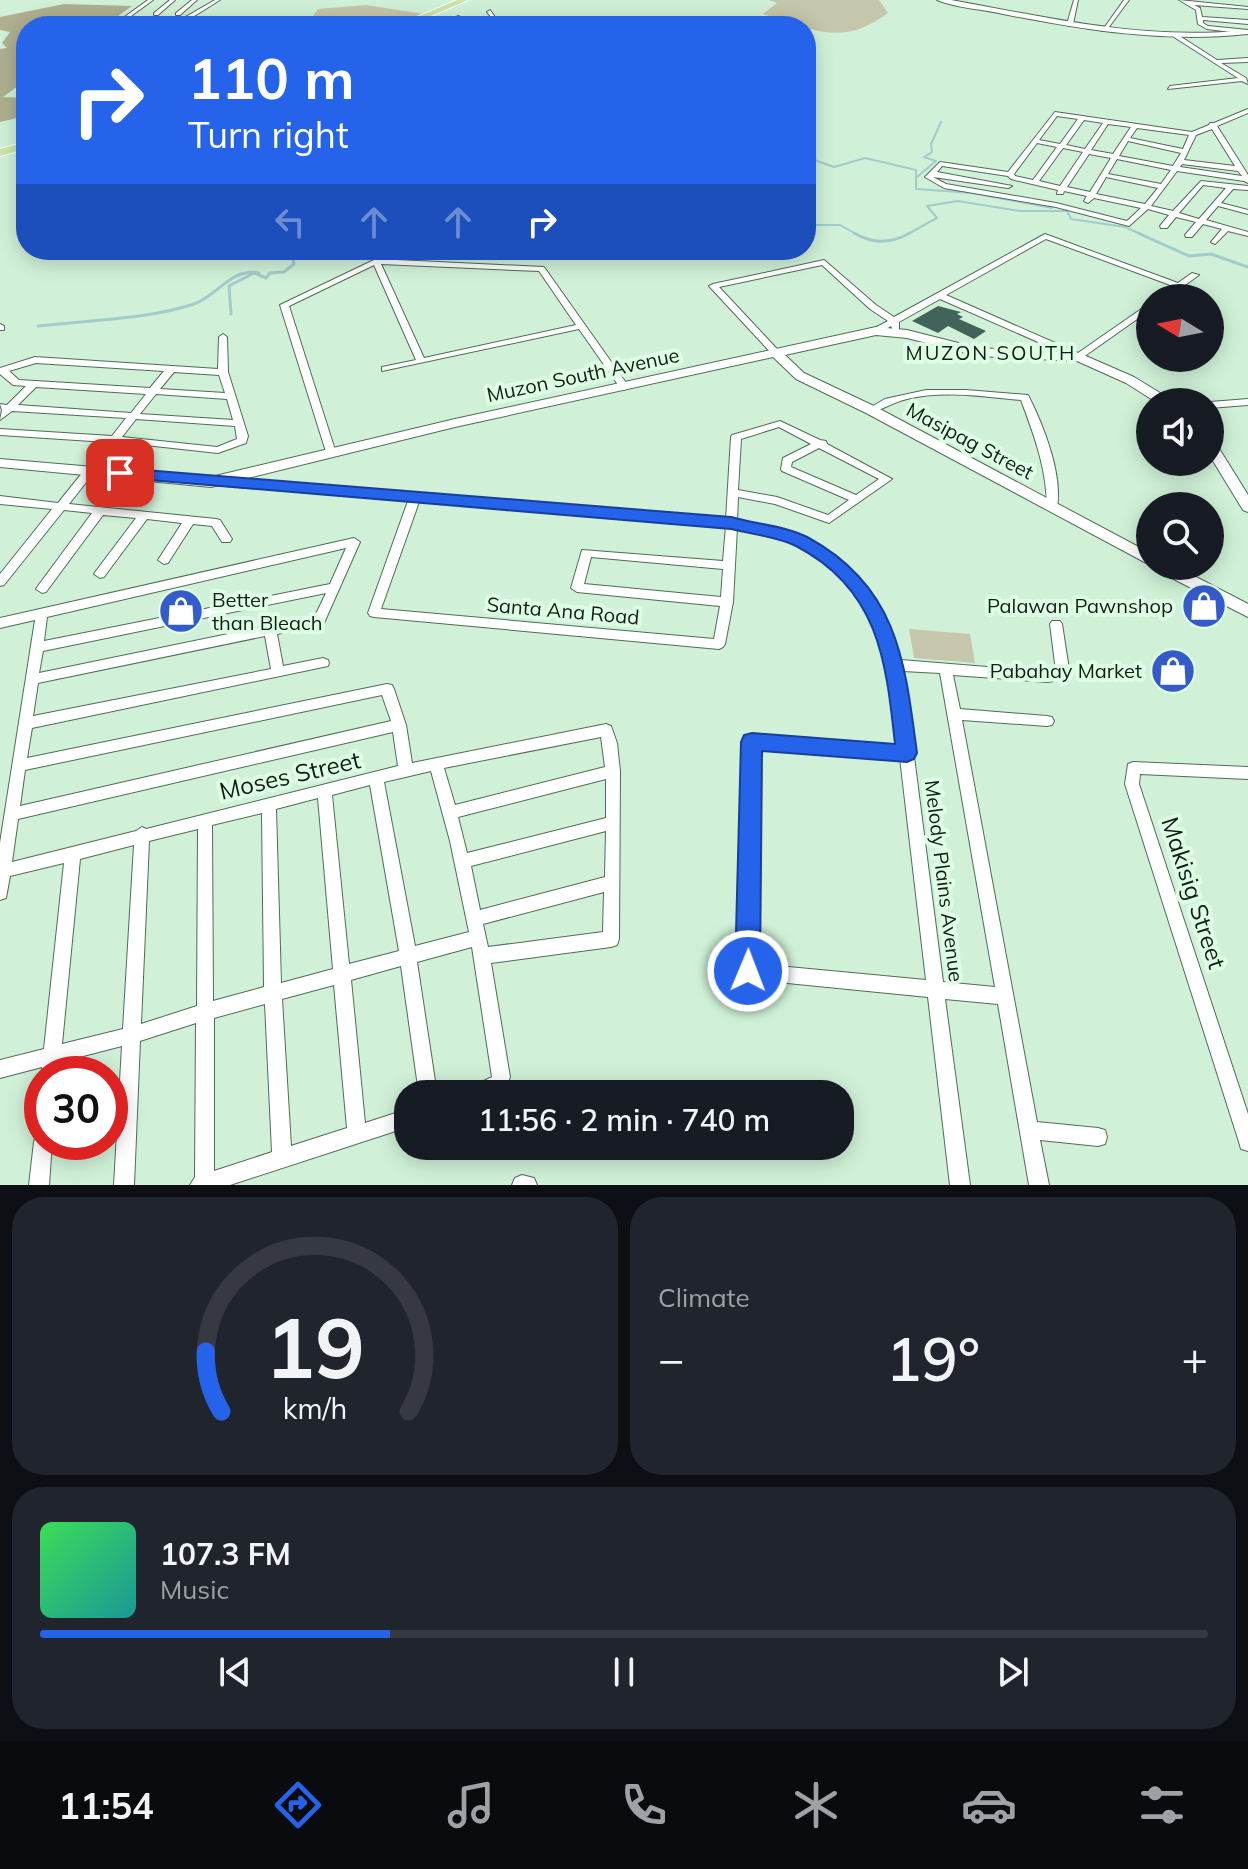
<!DOCTYPE html>
<html lang="en">
<head>
<meta charset="utf-8">
<style>
  body { margin:0; font-family:Mulish,sans-serif; background:#20242c; color:#f1f3f6; height:100vh; display:flex; flex-direction:column; font-size:30px; white-space:nowrap }
  * { box-sizing:border-box; margin:0 }
  p { font-size:26px; color:#9ea1a6 }
  .icon { flex:none; width:44px; height:44px; fill:none; stroke:currentColor; stroke-width:2; stroke-linecap:round; stroke-linejoin:round }
  .map { position:relative; height:1185px; overflow:hidden }
  .details { display:flex; flex-direction:column; gap:12px; padding:12px; background:#0d0f14; flex:1 }
  .details>* { flex:none }
  .top-card { position:absolute; left:16px; top:16px; width:800px; height:244px; border-radius:32px; box-shadow:0 4px 20px #0003; background:#2563eb; color:#fff; overflow:hidden }
  .needle { width:52px; rotate:280deg }
  .tools { position:absolute; left:1136px; top:284px; display:grid; gap:16px }
  .tools a { display:grid; place-items:center; width:88px; height:88px; border-radius:50%; background:#171b24; box-shadow:0 4px 20px #0003; font-size:40px }
  .speed { position:absolute; left:24px; top:1056px; display:flex; gap:16px; font-size:40px; font-weight:700; text-align:center }
  .speed>* { display:grid; place-content:center; width:104px; height:104px; border-radius:50%; background:#171b24; box-shadow:0 4px 20px #0003; line-height:1 }
  .speed .limit { border:12px solid #d22; background:#fff; color:#111 }
  .pin { position:absolute; display:grid; place-items:center; width:68px; height:68px; color:#fff; margin:-34px; border-radius:16px; box-shadow:0 4px 12px #0006 }
  .me { position:absolute; width:88px; margin:-44px; rotate:1deg; stroke-linejoin:round; filter:drop-shadow(0 0 6px #0008) }
  .turn { display:flex; align-items:center; gap:28px; height:168px; padding:0 40px; font-size:36px }
  .turn .icon { width:104px; height:104px; stroke-width:2.5 }
  .turn b { display:block; font-size:56px; line-height:68px }
  .lanes { display:flex; align-items:center; height:76px; padding:0 40px; background:#0003; justify-content:center; gap:40px; direction:ltr }
  .lanes .off { opacity:.35 }
  .big { font-size:60px; font-weight:600; line-height:1.1 }
  .details .widget { flex:1; display:flex; flex-direction:column; justify-content:center; gap:12px; min-width:0; padding:0 28px; border-radius:32px; background:#20242c }
  .details .dial { align-items:center; gap:0 }
  .dial svg { height:208px; overflow:visible; fill:none; stroke:#363941; stroke-width:7; stroke-linecap:round; text-anchor:middle }
  .dial text { fill:#f1f3f6; stroke:none }
  .song { display:flex; align-items:center; gap:24px }
  .cover { width:96px; height:96px; border-radius:12px; background:linear-gradient(135deg,hsl(130 70% 55%),hsl(180 70% 35%)) }
  .played { height:8px; border-radius:4px; background:linear-gradient(90deg,#2563eb 30%,#363941 30%) }
  .keys { display:flex; justify-content:space-around; direction:ltr }
  .heat { display:flex; justify-content:space-between; align-items:center; font-size:44px; direction:ltr }
  .details .tiles { flex:1; display:grid; gap:12px; grid-template-columns:1fr 1fr }
  .widget:last-child { grid-column:span 2 }
  .trip { position:absolute; left:394px; top:1080px; width:460px; height:80px; border-radius:32px; background:#171b24; box-shadow:0 4px 20px #0003; font-weight:600; line-height:80px; text-align:center }
  .tabs { display:flex; height:128px; justify-content:space-around; align-items:center; background:#090b0e; color:#9ea1a6 }
  .tabs .icon { width:56px; height:56px }
  .tabs .current { color:#2563eb }
  .tabs b { font-size:36px; color:#f1f3f6 }
  .map>svg:first-child { display:block }
</style>
</head>
<body>
<div class="map">
<svg width="1248" height="1185" viewBox="0 0 1248 1185">
  <rect width="100%" height="100%" fill="#d0f1d8"/>
  <!-- green -->
  <g fill="#c6c6ac">
    <path d="M769,0h110l9,13c-48,35 -74,16 -125,1l14,-11z"/>
    <polygon points="366,5 424,14 395,26 344,26 331,22 307,25 318,9"/>
    <polygon points="909,629 970,634 975,663 914,658"/>
  </g>
  <!-- forest -->
  <polygon fill="#afaf91" points="64,4 132,6 104,26 26,26 26,80 3,97 26,98 26,116 0,122 0,49 7,48 2,43 10,32 0,30 0,17"/>
  <g fill="none" stroke-linecap="round" stroke-linejoin="round">
    <!-- stream-far1 -->
    <g stroke="#a3cbcc" stroke-width="2">
      <polyline points="806,157 834,167 865,158 916,170 916,189 972,193 1052,208"/>
      <polyline points="917,177 936,161 924,157 932,152 931,144 941,122"/>
      <polyline points="806,225 840,225 858,235"/>
      <polyline points="906,235 937,218 927,206 958,201 1020,211 1067,211 1071,219 1125,227 1143,235"/>
    </g>
    <!-- stream -->
    <g stroke="#a3cbcc" stroke-width="3">
      <path d="M854,233c19,11 36,11 56,0"/>
      <polyline points="1138,233 1189,256 1211,254 1248,267"/>
      <polyline points="231,314 229,286 254,273 266,278 270,273 284,272 294,264 292,255 295,250"/>
      <path d="M38,326c51,-6 107,-6 156,-22 23,-8 38,-37 65,-31"/>
    </g>
  </g>
  <!-- building -->
  <polygon fill="#41635a" points="938,306 961,312 957,314 963,317 959,319 986,331 974,339 948,326 938,333 912,321"/>
  <g fill="none" stroke-linecap="round" stroke-linejoin="round">
    <!-- minor casing -->
    <g stroke="#4f6c57" stroke-width="2">
      <g id="minor">
        <polygon points="148,0 153,0 127,19 182,19 215,0 220,0 183,23 123,23 118,26 112,26"/>
        <polygon points="170,0 175,0 158,15 154,15 154,13"/>
        <polygon points="192,0 197,0 180,15 176,15 176,13"/>
        <polygon points="1074,0 1078,0 1073,24 1070,26 1067,24"/>
        <polygon points="1124,0 1129,0 1106,31 1102,31"/>
        <polygon points="1179,0 1248,7 1248,9 1194,5 1200,8 1202,17 1248,20 1248,24 1203,20 1203,23 1208,26 1248,30 1248,34 1207,29 1198,24 1196,10"/>
        <path d="M490,10l7,10c-23,4 -40,0 -62,6l-3,-2 27,-8 2,3 11,1 20,-2 -5,-6z"/>
        <polygon points="1174,35 1178,35 1217,60 1248,58 1248,62 1221,63 1246,78 1248,84 1242,81 1168,89 1170,86 1238,78 1174,37"/>
        <path d="M1248,109v4l-31,13 31,49v8l-4,-2 -67,-10 -26,35 22,5 28,-30 47,5v4l-15,-1 -12,14 27,7v4l-30,-8 -12,14 42,12v4l-20,-5 -13,13 -4,-2 11,-13 -19,-5 -11,13h-6l-1,-2 11,-13 -20,-5 -9,11h-6l-1,-2 9,-11 -21,-6 -19,17 -73,-19 -112,-19 -19,-11 15,-15 68,10 47,-60 137,20 17,-7 1,-2h4zM1057,116l21,3 -18,25 -21,-4zM1084,120l19,3 -18,26 -19,-4zM1108,124l23,3 -18,27 -22,-4zM1137,128l52,7 -6,14 -53,-11zM1212,129l23,37 -51,-6 12,-25zM1128,141l53,12 -8,13 -54,-10zM1037,143l20,4 -24,33 -18,-4 -1,-2zM1063,148l20,4 -23,34 -21,-5zM1089,154l22,4 -21,34 -23,-5zM1117,159l54,11 -10,14 -53,-10zM1182,164l56,7 4,5 -62,-9zM942,166l66,10 3,3 47,11 -1,4h6l1,-3 23,5 -3,5 4,2 6,-5 47,10 -14,13 -71,-18 -110,-19 -13,-7 75,11 4,-2 -75,-14zM1106,177l52,11 -13,16 -49,-10zM1203,185l23,3 -27,31 -20,-6z"/>
        <polygon points="1045,234 1178,283 1192,273 1199,275 1167,298 1157,298 1173,286 1046,239 946,295 1078,353 1150,303 1150,310 1079,360 940,299 899,322 899,330 893,330 891,326 879,333 873,333 873,329 888,321 870,309 822,265 719,287 778,350 780,352 775,355 772,354 709,286 713,284 824,260 876,305 894,317"/>
        <path d="M376,259l168,8 85,120 -5,3 -3,-1 -42,-60 -197,42v-4l34,-7 -42,-95 -85,41 47,147 -5,3 -4,-1 -47,-150zM381,264l158,7 37,54 -152,33z"/>
        <polygon points="0,324 4,326 4,330 0,330"/>
        <path d="M223,334l4,3 1,35 20,64 -2,7 -28,10 -100,-11 -49,62 147,15 4,1 12,19 -2,3h-8l-10,-16 -19,-2 -25,39 -4,1 -6,-4 24,-37 -35,-4 -43,58 -4,1 -6,-4 2,-3 40,-53 -33,-3 -57,77 -4,1 -6,-4 2,-3 54,-73 -28,-3 -60,75 -4,1v-12l52,-65 -52,-5v-8l58,7 49,-61 -107,-7v-6l112,7 14,-18 -114,-7 -12,9 2,-10 -2,-6 7,1 19,-19 -13,-1 -13,-11v-6l35,-11 183,12 1,-32zM36,363l128,8 -14,17 -131,-8 -10,-9zM174,372l45,3 6,18 -65,-4zM36,387l110,7 -15,19 -113,-8zM156,394l71,5 6,21 -93,-6zM136,419l99,7 2,13 -20,8 -95,-10z"/>
        <path d="M926,390h40l62,5c15,29 37,84 28,116l-4,1 -5,-4c0,-39 -13,-73 -26,-108 -37,-3 -77,-10 -114,-1 -13,3 -24,10 -36,14l-5,-3 19,-11z"/>
        <polygon points="1248,399 1248,405 1210,408 1210,402"/>
        <path d="M780,421l40,19 6,1 1,3 65,35 -63,44 -54,-19 -37,-7 -1,24 68,17 39,27 31,34 26,61 147,12 8,-1 -6,-47 2,-3h8l2,3 7,45 -3,10 -18,3 -95,-7 7,34 87,7 5,1 2,4 -2,4 -5,1 -85,-6 75,402 61,6 7,2 2,7 -2,7 -7,2 -58,-6 9,45h-20l-31,-181 -53,-5 25,186h-20l-22,-188 -180,-18 -6,-2 -2,-6 5,-229 2,-4 5,-2 147,11 -9,-82 -24,-61 -30,-33 -39,-27 -60,-16 -4,74 -8,42 -2,3 -4,2 -345,-32 -4,-1 -2,-3 40,-112 -195,-16 -5,-3 5,-3 513,40 5,-82 1,-2zM779,427l32,17 -28,14 -2,11 1,2 67,29 -21,15 -51,-18 -39,-7 3,-51zM819,448l60,31 -23,16 -65,-28 1,-5zM419,502l307,24 -3,35 -141,-11 -11,38 6,4 143,14 -6,33 -333,-30zM591,557l132,12 -2,28 -137,-13zM903,671l37,2 55,314 -52,-5zM759,748l141,10 26,222 -170,-16z"/>
        <path d="M354,538l6,4 -36,81 -47,11 6,32 40,-8 5,2 1,3 -1,3 -296,62 -5,30 360,-74 5,1 2,4 12,36 6,38 194,-39 5,2 6,17 3,28 -1,168 -2,6 -6,2 -120,16 19,114 -5,14 -6,3h-33l3,-6 23,-11 -20,-130 -55,15 20,132h-18l-18,-128 -50,14 14,143 43,-14v18l-178,58h-40l5,-8 1,-154 -56,18 -6,144h-20l8,-139 -62,16 -1,12h-17v2v-9l-42,11v-18l44,-11 20,-186 -54,13 -4,22 -6,2v-57l35,-223 -35,8v-10zM346,548l-16,36 -286,57 3,-24zM326,593l-11,23 -276,57 4,-22zM265,636l6,33 -238,47 5,-33zM382,695l9,26 -371,85 5,-36zM393,732l5,34 -252,63 -4,-2 -6,4 -124,31 6,-43zM601,737l4,30 -150,38 -11,-37zM431,771l19,70 19,91 -54,14 -31,-164zM606,779v39l-139,35 -9,-36zM370,785l29,166 -50,13 -17,-169zM318,798l15,171 -52,14 -5,-174zM262,813l2,174 -51,14 -1,-176zM198,829l-1,177 -56,18 8,-183zM606,831l-1,46 -125,33 -9,-44zM134,845l-11,184 -61,15 18,-185zM604,892l-1,40 -115,15 -5,-23zM334,985l13,143 -56,18 -9,-147zM265,1004l7,148 -58,19v-153z"/>
        <polygon points="1133,762 1248,767 1248,779 1140,774 1139,784 1248,1114 1248,1151 1241,1149 1239,1142 1125,784 1128,764"/>
        <polygon points="42,1133 42,1142 52,1142 49,1185 29,1185 34,1142 36,1135"/>
        <polygon points="522,1175 534,1178 537,1185 512,1185 515,1178"/>
      </g>
    </g>
    <!-- tertiary casing -->
    <g stroke="#4f6c57" stroke-width="2">
      <g id="tertiary">
        <path d="M937,0h14c101,18 193,41 297,30v4c-84,9 -163,-4 -245,-20 -21,-5 -47,-6 -66,-14z"/>
        <polygon points="876,327 907,330 978,348 1079,353 1134,377 1170,399 1171,402 1156,402 1126,383 1077,361 978,356 907,338 876,335 785,355 804,373 876,407 1150,553 1150,565 866,413 796,379 773,357 455,427 211,487 0,467 0,459 211,477 455,419"/>
        <polygon points="1210,441 1215,442 1248,495 1248,512 1243,510 1210,456"/>
        <polygon points="1154,566 1175,566 1248,604 1248,617 1156,570"/>
      </g>
    </g>
    <!-- primary casing -->
    <g stroke="#fff" stroke-width="2">
      <g id="primary">
        <polygon points="457,0 468,0 408,26 396,26"/>
        <polygon points="26,142 26,149 0,156 0,149"/>
      </g>
    </g>
    <!-- minor -->
    <use href="#minor" fill="#fff" fill-rule="evenodd"/>
    <!-- tertiary -->
    <use href="#tertiary" fill="#fff" fill-rule="evenodd"/>
    <!-- primary -->
    <use href="#primary" fill="#c9e6a7" fill-rule="evenodd"/>
  </g>
  <!-- route -->
  <path fill="#2563eb" stroke="#184099" stroke-width="2" d="M120,468l611,49c24,7 56,9 78,21 89,49 96,124 108,215l-3,6 -7,3 -145,-11 -2,220 -4,9 -8,3 -9,-3 -4,-9 6,-229 3,-7 8,-2 143,11c-9,-83 -16,-155 -99,-198 -18,-9 -44,-12 -65,-17l-617,-52v-7z"/>
  <!-- icons -->
  <defs>
    <g id="shop-disc" transform="scale(2.3)"><circle r="9.5" fill="#345acb" stroke="#ddfee5"/><path d="M-5-2.5h2.3a2.7 3.5 0 0 1 5.4 0H5L5.5 6h-11ZM-1.5-2.5h3a1.5 2.3 0 0 0-3 0Z" fill="#fff"/></g>
  </defs>
  <g fill-rule="evenodd">
    <use href="#shop-disc" x="1204" y="606"/>
    <use href="#shop-disc" x="181" y="611"/>
    <use href="#shop-disc" x="1173" y="671"/>
  </g>
  <g text-anchor="middle" stroke-width="8" stroke-linejoin="round" paint-order="stroke">
    <!-- far-quarter labels -->
    <g font-size="20" letter-spacing="2" fill="#121e15" stroke="#ddfee5">
      <text x="991" y="360">MUZON SOUTH</text>
    </g>
    <!-- street labels -->
    <g font-size="20" fill="#121e15" stroke="#ddfee5">
      <text transform="translate(583 375) rotate(-12)" y="7">Muzon South Avenue</text>
      <text transform="translate(970 441) rotate(28)" y="7">Masipag Street</text>
      <text transform="translate(563 611) rotate(5)" y="7">Santa Ana Road</text>
      <text transform="translate(944 881) rotate(83)" y="7">Melody Plains Avenue</text>
    </g>
    <!-- poi labels -->
    <g font-size="20" fill="#121e15" stroke="#ddfee5" text-anchor="end">
      <text x="212" y="607" text-anchor="start">Better<tspan x="212" dy="23">than Bleach</tspan></text>
      <text x="1173" y="613">Palawan Pawnshop</text>
      <text x="1142" y="678">Pabahay Market</text>
    </g>
    <!-- near-street labels -->
    <g font-size="24" fill="#121e15" stroke="#ddfee5">
      <text transform="translate(290 776) rotate(-13)" y="8">Moses Street</text>
      <text transform="translate(1193 893) rotate(72)" y="8">Makisig Street</text>
    </g>
  </g>
</svg>
<div class="tools">
<a><svg class="needle" viewBox="-14 -14 28 28"><path d="M0-13l5 13h-10z" fill="#e53935"/><path d="M0 13l5-13h-10z" fill="#9ea1a6"/></svg></a>
<a><svg class="icon" aria-label="sound" viewBox="0 0 24 24"><path d="M4 9h4l5-4v14l-5-4H4zM17 9q2 3 0 6"/></svg></a>
<a><svg class="icon" aria-label="search" viewBox="0 0 24 24"><circle cx="10" cy="10" r="6"/><path d="M15 15l6 6"/></svg></a>
</div>
<div class="speed"><div class="limit">30</div></div>
<div class="pin" style="left:120px;top:473px;background:#d93025"><svg class="icon" aria-label="arrive" viewBox="0 0 24 24"><path d="M6 21V4h12l-3 4 3 4H6"/></svg></div>
<svg class="me" style="left:748px;top:971px" viewBox="-20 -20 40 40"><circle r="17" fill="#2563eb" stroke="#fff" stroke-width="3"/><path d="M0-11L8 9 0 5-8 9z" fill="#fff"/></svg>
<div class="trip">11:56 · 2 min · 740 m</div>
<div class="top-card">
<div class="turn"><svg class="icon" aria-label="right" viewBox="0 0 24 24"><path d="M7 20v-9h11M14 6l5 5-5 5"/></svg><div><b>110 m</b>Turn right</div></div>
<div class="lanes"><svg class="icon off" aria-label="left" viewBox="0 0 24 24"><path d="M17 20v-9H6M10 6l-5 5 5 5"/></svg><svg class="icon off" aria-label="ahead" viewBox="0 0 24 24"><path d="M12 20V5M6 11l6-6 6 6"/></svg><svg class="icon off" aria-label="ahead" viewBox="0 0 24 24"><path d="M12 20V5M6 11l6-6 6 6"/></svg><svg class="icon" aria-label="right" viewBox="0 0 24 24"><path d="M7 20v-9h11M14 6l5 5-5 5"/></svg></div>
</div>
</div>
<section class="details">
<div class="tiles">
<div class="widget dial"><svg viewBox="0 0 100 80">
<path d="M14 69A42 42 0 1 1 86 69"/>
<path d="M14 69A42 42 0 0 1 8 46" stroke="#2563eb"/>
<text x="50" y="56" font-size="32" font-weight="700">19</text>
<text x="50" y="72" font-size="11">km/h</text>
</svg></div>
<div class="widget"><p>Climate</p>
<div class="heat"><a>−</a><b class="big">19°</b><a>+</a></div>
</div>
<div class="widget">
<div class="song"><i class="cover"></i><div><b>107.3 FM</b><p>Music</p></div></div>
<div class="played"></div>
<div class="keys"><svg class="icon" aria-label="previous" viewBox="0 0 24 24"><path d="M18 5L8 12l10 7zM5 5v14"/></svg><svg class="icon" aria-label="pause" viewBox="0 0 24 24"><path d="M8 5v14M16 5v14"/></svg><svg class="icon" aria-label="next" viewBox="0 0 24 24"><path d="M6 5l10 7-10 7zM19 5v14"/></svg></div>
</div>
</div>
</section>
<nav class="tabs">
<b>11:54</b>
<svg class="icon current" aria-label="directions" viewBox="0 0 24 24"><path d="M12 3l9 9-9 9-9-9zM9 14v-3h6M13 9l2 2-2 2"/></svg>
<svg class="icon" aria-label="music" viewBox="0 0 24 24"><path d="M9 18V5l10-2v13"/><circle cx="6" cy="18" r="3"/><circle cx="16" cy="16" r="3"/></svg>
<svg class="icon" aria-label="phone" viewBox="0 0 24 24"><path d="M5 4h4l2 5-3 2q2 4 5 5l2-3 5 2v4C11 20 4 13 5 4z"/></svg>
<svg class="icon" aria-label="climate" viewBox="0 0 24 24"><path d="M12 3v18M4 7l16 10M4 17L20 7"/></svg>
<svg class="icon" aria-label="car" viewBox="0 0 24 24"><path d="M5 17H2v-5l4-1 3-4h7l3 4 3 1v5h-3M9 17h6M6 11h13"/><circle cx="7" cy="17" r="2"/><circle cx="17" cy="17" r="2"/></svg>
<svg class="icon" aria-label="filters" viewBox="0 0 24 24"><path d="M4 7h16M4 17h16"/><circle cx="9" cy="7" r="2"/><circle cx="15" cy="17" r="2"/></svg>
</nav>
</body>
</html>
